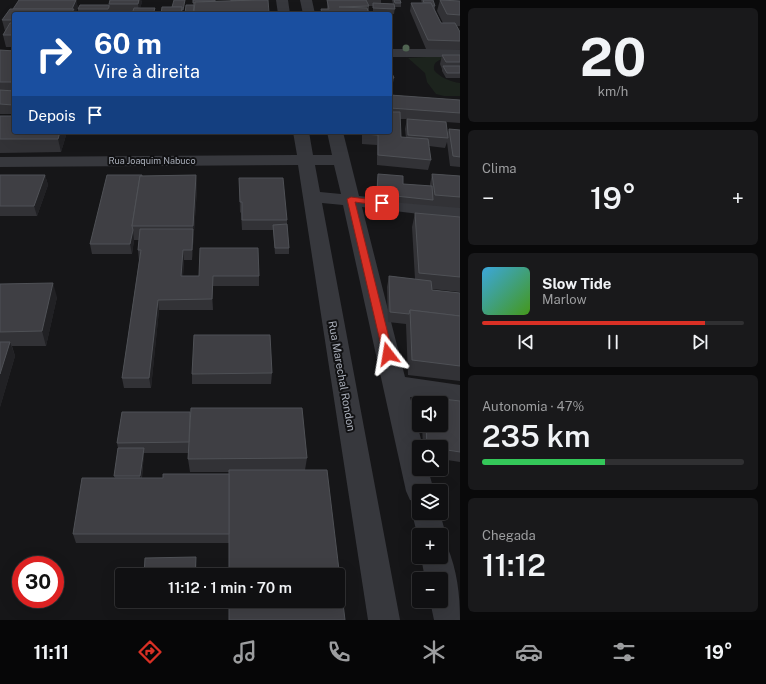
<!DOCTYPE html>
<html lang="pt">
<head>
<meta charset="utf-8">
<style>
  body { margin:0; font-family:"Public Sans",sans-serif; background:#19191b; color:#f1f3f6; height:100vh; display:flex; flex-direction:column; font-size:15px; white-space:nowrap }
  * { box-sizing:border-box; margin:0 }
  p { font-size:13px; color:#9c9d9f }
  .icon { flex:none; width:22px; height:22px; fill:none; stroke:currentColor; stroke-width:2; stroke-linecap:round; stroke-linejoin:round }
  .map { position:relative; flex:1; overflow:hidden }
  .drawer { display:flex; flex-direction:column; gap:8px; padding:8px; background:#09090a; width:306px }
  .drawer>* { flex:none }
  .guide { position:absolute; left:12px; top:12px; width:380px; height:122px; border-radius:4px; box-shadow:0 4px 16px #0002,0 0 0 1px #303032; background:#1a4fa0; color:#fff; overflow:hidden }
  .fabs { position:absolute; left:412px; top:396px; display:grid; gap:8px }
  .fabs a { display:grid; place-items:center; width:36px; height:36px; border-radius:4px; background:#101012; box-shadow:0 4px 16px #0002,0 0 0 1px #303032; font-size:20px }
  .speed { position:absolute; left:12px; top:556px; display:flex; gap:8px; font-size:20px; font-weight:700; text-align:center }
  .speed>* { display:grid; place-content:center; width:52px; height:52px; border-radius:50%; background:#101012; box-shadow:0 4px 16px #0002,0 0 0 1px #303032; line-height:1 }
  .speed .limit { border:6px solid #d22; background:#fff; color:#111 }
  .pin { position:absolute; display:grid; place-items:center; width:34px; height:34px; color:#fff; margin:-17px; border-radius:8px; box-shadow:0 2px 6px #0006 }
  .me { position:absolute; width:44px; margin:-22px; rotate:346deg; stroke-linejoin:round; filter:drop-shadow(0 0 3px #0008) }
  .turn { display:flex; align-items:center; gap:14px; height:84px; padding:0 16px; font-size:18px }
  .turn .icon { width:52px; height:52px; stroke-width:2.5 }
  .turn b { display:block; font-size:28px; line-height:34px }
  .then { display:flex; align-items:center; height:38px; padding:0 16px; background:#0003; gap:8px; font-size:15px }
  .big { font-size:30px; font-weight:600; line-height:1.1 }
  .drawer .card { flex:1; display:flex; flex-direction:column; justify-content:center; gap:6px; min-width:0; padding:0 14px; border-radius:6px; background:#19191b }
  .drawer .dial { align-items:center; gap:0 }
  .dial b { font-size:52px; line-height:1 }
  .song { display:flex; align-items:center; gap:12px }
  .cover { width:48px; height:48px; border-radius:6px; background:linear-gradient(135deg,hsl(200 70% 55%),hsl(100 70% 35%)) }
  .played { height:4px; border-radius:2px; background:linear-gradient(90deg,#d93025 85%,#303032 85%) }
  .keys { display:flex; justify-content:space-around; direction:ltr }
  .heat { display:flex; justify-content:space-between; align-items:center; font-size:22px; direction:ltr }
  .charge { height:6px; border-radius:3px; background:linear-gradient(90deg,#34c759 47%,#303032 0) }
  .trip { position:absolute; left:115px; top:568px; width:230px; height:40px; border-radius:4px; background:#101012; box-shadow:0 4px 16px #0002,0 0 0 1px #303032; font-weight:600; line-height:40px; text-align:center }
  .menu { display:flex; height:64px; justify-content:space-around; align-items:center; background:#060607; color:#9c9d9f }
  .menu .icon { width:28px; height:28px }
  .menu .active { color:#d93025 }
  .menu b { font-size:18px; color:#f1f3f6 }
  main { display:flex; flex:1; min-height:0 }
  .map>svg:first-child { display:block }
</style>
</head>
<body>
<main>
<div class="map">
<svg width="460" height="620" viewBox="0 0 460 620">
  <rect width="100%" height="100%" fill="#161618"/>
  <!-- green -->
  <path fill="#1c231d" d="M444,56l3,2c-8,2 -14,3 -13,12 5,7 17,12 26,13v13h-16l-8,-2 -9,-12 -2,-9 -17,-15z"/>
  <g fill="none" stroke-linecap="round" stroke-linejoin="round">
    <!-- street -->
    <g fill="#37383d" fill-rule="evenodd">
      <polygon points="276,0 288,0 290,14 278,14"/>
      <polygon points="300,0 312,0 315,14 303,14"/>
      <rect x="390" y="49" width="70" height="8"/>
      <path d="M293,132h16l4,23h19l-5,-23h16l16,64 101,11v12l-98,-12 43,170 55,8v20l-50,-8 13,50h-4v22h9l6,22h-15v22h21l6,22 -4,9 5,2c10,24 13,48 13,74h-26l-4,-19h11v-22h-16l-4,-22h20v-22h-22v7l-7,-29 6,-10 -8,-3 -4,-9 -63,-286 -21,-2 78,417h-32l-70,-455 -298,2v-10l297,-2zM315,165h19l7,29 -21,-2z"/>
    </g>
  </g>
  <!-- trees -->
  <circle fill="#506452" cx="406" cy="48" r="3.5"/>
  <!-- wall -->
  <g fill="#323236" fill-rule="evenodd">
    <polygon points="76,0 78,8 14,14 14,47 6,47 3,35 5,31 2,20 13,9"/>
    <polygon points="110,0 141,0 142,2 140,8 155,8 155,14 132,14 133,12 110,12 109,14 78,13 78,9 109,5"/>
    <polygon points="193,0 215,1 269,13 269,14 194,14 194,7 193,14"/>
    <polygon points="327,0 381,0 381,3 393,4 392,0 400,0 401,3 401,7 395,7 394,14 373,13 373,6 369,6 369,14 321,14 321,9 327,9"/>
    <polygon points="421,0 433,0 435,6 435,10 441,23 443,23 437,11 440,0 460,1 460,26 457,26 460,32 460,50 426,49 410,11 411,3 422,3"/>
    <polygon points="0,50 14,51 14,114 0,114"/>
    <polygon points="442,55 460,55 460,78 446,78 442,71 442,69 440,64"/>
    <polygon points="390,71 394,78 393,83 390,83"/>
    <path d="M390,95l70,5v23l-14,-1 1,12 2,-5 11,1v37l-10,-1 -3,-24 -2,6 -16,-2 2,14 -3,10 -51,-5v-20l-15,-1v-12h28zM400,119h7l-2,10 1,9 -5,-1z"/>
    <polygon points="0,116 14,132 67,132 61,152 0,153"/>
    <polygon points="378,174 403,184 430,186 430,184 432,174 460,176 460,208 402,203 376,199 377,180"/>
    <polygon points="0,175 45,175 48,185 37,216 0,216"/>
    <polygon points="196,175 197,189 192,260 184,260 183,276 259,276 259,286 213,286 213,310 159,310 151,388 124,388 122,378 139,261 138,250 139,240 134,240 132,254 92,254 90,244 142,176"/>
    <polygon points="239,178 287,220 287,224 289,248 289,254 275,254 273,230 242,230 241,213 240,212"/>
    <polygon points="415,213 460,217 460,292 432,289 432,290 460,293 460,381 408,375 406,324 388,322 387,287 389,276 415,279 412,227"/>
    <polygon points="0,284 57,297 46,346 12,346 15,356 0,407"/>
    <polygon points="272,373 271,384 192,384 192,374"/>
    <polygon points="425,397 460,401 460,462 441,459 441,447 423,447 422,425 441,425 441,403 422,403"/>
    <path d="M122,412l185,46 -2,12 -76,73h-153l-3,-9 42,-56 -1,-2 4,-28 -1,-5zM144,453h45l-1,6 2,13h39v2l-66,4h-21z"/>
    <polygon points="143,601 195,601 195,605 144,605"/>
  </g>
  <!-- shaded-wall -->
  <g fill="#212124">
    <polygon points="76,0 78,8 75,14 70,14 70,12"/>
    <polygon points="139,0 141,0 142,2 139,12 138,4"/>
    <polygon points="185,0 185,2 183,14 183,10"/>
    <polygon points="60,132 67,132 61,152 58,139"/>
    <polygon points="45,175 48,185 37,216 34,206"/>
    <polygon points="196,175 197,189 192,260 192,250"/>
    <polygon points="133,230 134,240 132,254 130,244"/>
    <polygon points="183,250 184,260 182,286 181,276"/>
    <polygon points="213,276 213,310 212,299"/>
    <polygon points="53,283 57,297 46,346 42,331"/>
    <polygon points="158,300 159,310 151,388 149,378"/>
    <polygon points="10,342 15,356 0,407 0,374"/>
    <polygon points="144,448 144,453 141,481 140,476"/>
    <polygon points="196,557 197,566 196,575 195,575"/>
  </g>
  <!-- building -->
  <g fill="#3f3f44" stroke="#4f5156">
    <polygon points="19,0 76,0 72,9 13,9"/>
    <polygon points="110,0 139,0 138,4 109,4"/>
    <polygon points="174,0 185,0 183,10 182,10 182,7 172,7"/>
    <polygon points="193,0 215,0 215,1 193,3"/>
    <polygon points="231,0 255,0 231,1"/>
    <polygon points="256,0 268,0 269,13 242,13 242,14 207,14 207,13 224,12 194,12 195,2"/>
    <polygon points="327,0 366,0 369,6 339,7 367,8 369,14 322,14 321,9 329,9"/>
    <polygon points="394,0 400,0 401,3 395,3"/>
    <polygon points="423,0 433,0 435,6 432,6 431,3 424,3"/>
    <polygon points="440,0 460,1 460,15 447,14"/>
    <polygon points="373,3 394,4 395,9 373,8"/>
    <polygon points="411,3 431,3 441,23 455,23 460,32 460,41 428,40"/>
    <polygon points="80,5 109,5 109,7 108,9 78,9"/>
    <polygon points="186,5 194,5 193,14 185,14"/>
    <polygon points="162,7 182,7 181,14 161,14"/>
    <polygon points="134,8 155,8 153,14 132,14"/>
    <polygon points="10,9 74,9 71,14 14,14 14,20 2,20"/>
    <polygon points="10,23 14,23 14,35 3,35"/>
    <polygon points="0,50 14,51 14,82 0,82"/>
    <polygon points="442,55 460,55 460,62 446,62"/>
    <polygon points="443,66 460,66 460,73 447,73"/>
    <polygon points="390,71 391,71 394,78 390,78"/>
    <polygon points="0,90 14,91 13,105 0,104"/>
    <polygon points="390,95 460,100 460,113 390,108"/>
    <polygon points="390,112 400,112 401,137 428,139 431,160 378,155 378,135 364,134 364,132 390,132"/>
    <polygon points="0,116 14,116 14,132 60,132 58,139 0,139"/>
    <polygon points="407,119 446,122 448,138 408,135"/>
    <polygon points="449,129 460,130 460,157 453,156"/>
    <polygon points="378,174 403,176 403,184 432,186 433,200 377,194"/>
    <polygon points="432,174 460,176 460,197 435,195"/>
    <polygon points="0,175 45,175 34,206 0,206"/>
    <polygon points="107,175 142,175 142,176 140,176 132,226 133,230 130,244 90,244"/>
    <polygon points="196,175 193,226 132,226 140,176"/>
    <polygon points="239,178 283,178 287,220 242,220 242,202 240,202"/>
    <polygon points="415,213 460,217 460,277 419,273"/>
    <polygon points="287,224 289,248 275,248 273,225"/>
    <polygon points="140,229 193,229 192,250 183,250 181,276 199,276 200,248 258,248 259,276 213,276 212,299 158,300 149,378 122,378 141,250 138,250"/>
    <polygon points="389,276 431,281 432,290 460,293 460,316 410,310 409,314 390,312"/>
    <polygon points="53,283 42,331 0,332 0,284"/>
    <polygon points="410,310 460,316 460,366 412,360"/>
    <polygon points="194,335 270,335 272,373 192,374"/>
    <polygon points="0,342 10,342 0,374"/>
    <polygon points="425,397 460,401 460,452 441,449 441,447 427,447 426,425 441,425 441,403 425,403"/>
    <polygon points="191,408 302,408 307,458 188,459"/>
    <polygon points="122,412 190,412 189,442 117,443"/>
    <polygon points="118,448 144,448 140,476 114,476"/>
    <polygon points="229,470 327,470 345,620 229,620 229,601 338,601 338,575 229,575"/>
    <polygon points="163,474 229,474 229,534 73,534 82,478 163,478"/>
    <polygon points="196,557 195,575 144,575 145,558"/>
  </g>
  <!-- route -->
  <polygon fill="#d93025" stroke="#8d1f18" points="351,197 382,201 386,203 382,206 355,202 393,354 388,358 383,354 347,199"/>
  <g text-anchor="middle" stroke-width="4" stroke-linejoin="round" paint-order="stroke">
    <!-- far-street labels -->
    <g font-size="9" fill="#a8adb8" stroke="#111113">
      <text x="152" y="164">Rua Joaquim Nabuco</text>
    </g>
    <!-- street labels -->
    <g font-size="11" fill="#a8adb8" stroke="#111113">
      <text transform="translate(342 376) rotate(80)" y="4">Rua Marechal Rondon</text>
    </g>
  </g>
</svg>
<div class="fabs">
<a><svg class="icon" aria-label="sound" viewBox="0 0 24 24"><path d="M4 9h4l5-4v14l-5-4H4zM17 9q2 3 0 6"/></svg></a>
<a><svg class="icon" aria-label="search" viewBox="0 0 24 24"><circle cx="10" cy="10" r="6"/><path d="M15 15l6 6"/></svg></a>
<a><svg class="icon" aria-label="layers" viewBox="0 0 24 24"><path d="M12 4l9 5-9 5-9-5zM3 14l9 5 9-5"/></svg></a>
<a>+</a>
<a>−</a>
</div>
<div class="speed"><div class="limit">30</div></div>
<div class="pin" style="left:382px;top:203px;background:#d93025"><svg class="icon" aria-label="arrive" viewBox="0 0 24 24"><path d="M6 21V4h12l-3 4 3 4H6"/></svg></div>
<svg class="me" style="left:388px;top:354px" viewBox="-20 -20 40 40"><path d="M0-17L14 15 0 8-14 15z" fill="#d93025" stroke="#fff" stroke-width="4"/></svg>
<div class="trip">11:12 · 1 min · 70 m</div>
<div class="guide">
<div class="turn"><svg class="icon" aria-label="right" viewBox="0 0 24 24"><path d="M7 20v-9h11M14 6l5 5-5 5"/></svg><div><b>60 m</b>Vire à direita</div></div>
<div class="then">Depois<svg class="icon" aria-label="arrive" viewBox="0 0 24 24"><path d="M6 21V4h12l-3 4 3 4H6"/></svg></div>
</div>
</div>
<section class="drawer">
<div class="card dial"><b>20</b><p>km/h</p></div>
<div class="card"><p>Clima</p>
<div class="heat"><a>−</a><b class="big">19°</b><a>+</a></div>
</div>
<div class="card">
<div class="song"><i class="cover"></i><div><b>Slow Tide</b><p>Marlow</p></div></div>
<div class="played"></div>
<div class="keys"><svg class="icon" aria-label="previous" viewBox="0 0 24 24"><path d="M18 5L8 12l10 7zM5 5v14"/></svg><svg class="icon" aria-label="pause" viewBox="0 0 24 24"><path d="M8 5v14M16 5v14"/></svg><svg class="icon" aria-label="next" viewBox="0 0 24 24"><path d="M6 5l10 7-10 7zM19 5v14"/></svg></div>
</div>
<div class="card"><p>Autonomia · 47%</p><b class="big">235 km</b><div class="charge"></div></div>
<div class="card"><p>Chegada</p><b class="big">11:12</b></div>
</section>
</main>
<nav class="menu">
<b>11:11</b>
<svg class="icon active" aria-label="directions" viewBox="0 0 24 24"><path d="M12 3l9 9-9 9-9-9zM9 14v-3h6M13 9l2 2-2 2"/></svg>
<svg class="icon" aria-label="music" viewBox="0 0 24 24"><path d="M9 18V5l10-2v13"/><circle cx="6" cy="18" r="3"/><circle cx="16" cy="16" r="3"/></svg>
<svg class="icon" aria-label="phone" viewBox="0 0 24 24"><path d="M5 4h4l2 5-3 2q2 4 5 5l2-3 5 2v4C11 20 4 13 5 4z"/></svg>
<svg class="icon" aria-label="climate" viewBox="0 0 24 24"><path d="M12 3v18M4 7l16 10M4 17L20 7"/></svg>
<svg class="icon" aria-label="car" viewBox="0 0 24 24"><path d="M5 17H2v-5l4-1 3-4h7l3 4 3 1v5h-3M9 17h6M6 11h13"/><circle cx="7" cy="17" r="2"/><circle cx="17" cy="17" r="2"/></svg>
<svg class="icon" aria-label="filters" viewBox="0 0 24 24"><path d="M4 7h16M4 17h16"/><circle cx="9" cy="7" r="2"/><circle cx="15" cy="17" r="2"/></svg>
<b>19°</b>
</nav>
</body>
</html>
